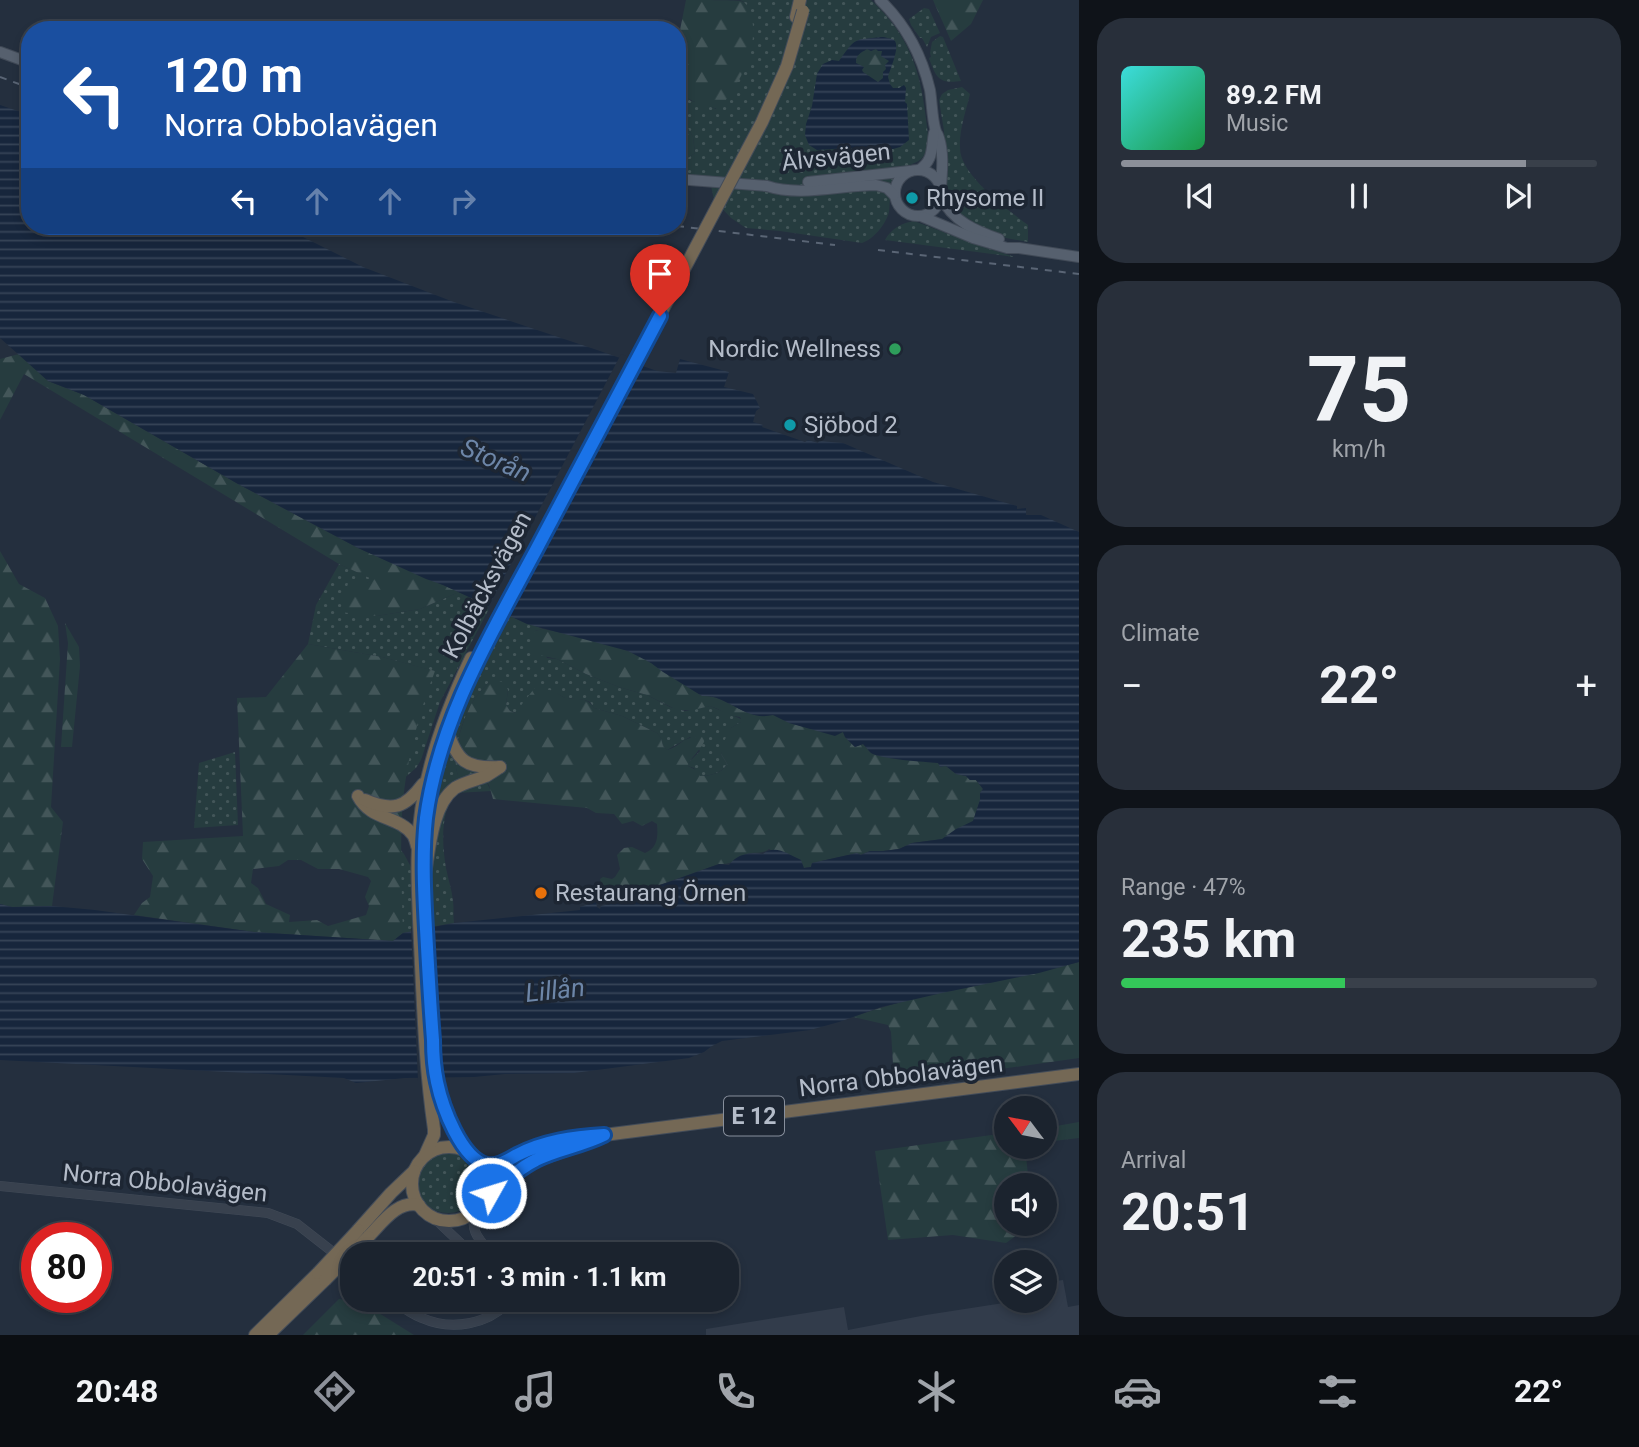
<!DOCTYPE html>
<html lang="en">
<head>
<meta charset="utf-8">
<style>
  body { margin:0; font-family:Roboto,sans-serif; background:#282f3a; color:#f1f3f6; height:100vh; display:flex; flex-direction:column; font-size:26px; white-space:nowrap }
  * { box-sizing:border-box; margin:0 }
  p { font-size:23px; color:#a0a4aa }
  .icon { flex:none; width:38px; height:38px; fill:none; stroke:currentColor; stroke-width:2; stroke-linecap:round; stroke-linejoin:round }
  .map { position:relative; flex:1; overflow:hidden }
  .sheet { display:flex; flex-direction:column; gap:18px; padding:18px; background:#0f1319; width:560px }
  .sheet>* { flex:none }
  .guide { position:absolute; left:21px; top:21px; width:665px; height:214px; border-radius:28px; box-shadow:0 4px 10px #0003,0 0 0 2px #39404a; background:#1a4fa0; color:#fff; overflow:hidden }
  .needle { width:46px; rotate:302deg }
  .controls { position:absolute; left:994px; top:1096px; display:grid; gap:14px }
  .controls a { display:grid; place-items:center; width:63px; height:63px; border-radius:50%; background:#1b232e; box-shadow:0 4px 10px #0003,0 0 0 2px #39404a; font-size:35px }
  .speed { position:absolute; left:21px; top:1222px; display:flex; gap:14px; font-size:35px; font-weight:700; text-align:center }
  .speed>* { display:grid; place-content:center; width:91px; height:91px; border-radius:50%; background:#1b232e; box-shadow:0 4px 10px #0003,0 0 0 2px #39404a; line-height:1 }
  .speed .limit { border:10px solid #d22; background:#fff; color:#111 }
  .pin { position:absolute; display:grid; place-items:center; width:60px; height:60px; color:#fff; margin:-72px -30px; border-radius:50% 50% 50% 0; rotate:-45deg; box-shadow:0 0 7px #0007 }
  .pin .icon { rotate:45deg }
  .me { position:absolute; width:77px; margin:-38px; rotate:51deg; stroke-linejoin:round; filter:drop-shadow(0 0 5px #0008) }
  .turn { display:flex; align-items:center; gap:24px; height:147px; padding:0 28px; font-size:32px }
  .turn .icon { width:91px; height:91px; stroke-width:2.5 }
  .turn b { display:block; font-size:49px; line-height:60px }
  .lanes { display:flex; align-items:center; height:66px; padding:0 28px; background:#0003; justify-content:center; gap:35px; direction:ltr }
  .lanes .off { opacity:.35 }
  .big { font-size:52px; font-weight:700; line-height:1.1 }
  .sheet .widget { flex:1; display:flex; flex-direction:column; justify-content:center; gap:10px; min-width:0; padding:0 24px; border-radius:28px; background:#282f3a }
  .sheet .dial { align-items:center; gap:0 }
  .dial b { font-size:91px; line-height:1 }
  .song { display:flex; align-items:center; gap:21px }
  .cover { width:84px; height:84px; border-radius:10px; background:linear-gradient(135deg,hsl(180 70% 55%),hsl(140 70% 35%)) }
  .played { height:7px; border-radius:4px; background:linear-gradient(90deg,#8c9099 85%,#39404a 85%) }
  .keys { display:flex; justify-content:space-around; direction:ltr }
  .heat { display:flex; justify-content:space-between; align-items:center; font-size:38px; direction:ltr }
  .charge { height:10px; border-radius:5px; background:linear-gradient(90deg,#34c759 47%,#39404a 0) }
  .trip { position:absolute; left:340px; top:1242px; width:399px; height:70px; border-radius:28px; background:#1b232e; box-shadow:0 4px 10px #0003,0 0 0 2px #39404a; font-weight:700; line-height:70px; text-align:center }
  .menu { display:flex; height:112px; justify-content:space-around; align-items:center; background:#0b0e12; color:#a0a4aa }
  .menu .icon { width:49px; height:49px }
  .menu .on { color:#8c9099 }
  .menu b { font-size:32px; color:#f1f3f6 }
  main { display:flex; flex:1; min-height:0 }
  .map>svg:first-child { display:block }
</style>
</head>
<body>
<main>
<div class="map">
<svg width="1079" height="1335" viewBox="0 0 1079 1335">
  <defs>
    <pattern id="grass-dots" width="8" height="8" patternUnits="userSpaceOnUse" patternTransform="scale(1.75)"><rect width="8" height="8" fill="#263c3f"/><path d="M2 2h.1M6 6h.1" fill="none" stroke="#435659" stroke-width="1.8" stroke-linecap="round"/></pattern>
    <pattern id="forest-firs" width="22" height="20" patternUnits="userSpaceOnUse" patternTransform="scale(1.75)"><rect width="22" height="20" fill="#263c3f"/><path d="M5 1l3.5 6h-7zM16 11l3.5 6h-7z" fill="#435659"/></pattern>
    <pattern id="water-rules" width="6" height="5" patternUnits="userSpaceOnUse" patternTransform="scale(1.75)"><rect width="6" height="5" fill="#17263c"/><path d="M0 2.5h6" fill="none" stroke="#364457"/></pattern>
  </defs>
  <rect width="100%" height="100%" fill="#242f3e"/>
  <!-- airport -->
  <polygon fill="#323c4b" points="1055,1275 1056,1281 1063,1280 1068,1307 1079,1305 1079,1335 706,1335 706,1329 844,1307 848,1330 926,1315 1023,1300 1045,1300 1045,1285 1049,1284 1047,1276"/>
  <!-- grass -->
  <g fill="url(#grass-dots)">
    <path d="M740,0h131c38,36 49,68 55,119 1,10 4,22 0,32 -4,12 -12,10 -19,17 -6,7 -12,20 -16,28 -2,5 -1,10 -2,16 -3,12 -15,27 -27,31l-82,-12 -34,-3 -15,-10 -17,-18 -4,-19 -33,-2v-14l18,-12 -2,-16 -16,-27v-21l14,12 12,2 13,6 28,-107z"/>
    <polygon points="924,8 929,9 940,33 931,37 927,47 922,38 920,38 911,25 909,19"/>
    <path d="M940,36l3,1 18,44c-22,3 -25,-3 -32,-23l2,-1 -1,-4 2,-11z"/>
    <path d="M962,87l8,7c-4,17 -11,36 -10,54 0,27 48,62 68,77v17l-22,-4 -26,-12 -23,-14 -10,-13 -3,-68 -5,-31 3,-6 6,-4z"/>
    <path d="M914,221l72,27 29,9 -130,-17c6,-11 16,-17 29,-19z"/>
    <polygon points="339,564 373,579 367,583 376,616 420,609 459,592 490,607 440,702 421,760 416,768 387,793 385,831 404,854 411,867 413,931 403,933 373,825 434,671 382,657 308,644 316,605"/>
    <path d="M497,611l46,18 -8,2 12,27 10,1 29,15 33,13 28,8 23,12 15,4 25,-5 31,13v3l-10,6 -10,26 6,10c-4,9 -18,12 -27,12l-6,-8 -6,-2 2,-5 10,-10 -10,-14 -23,13 -4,-4 -2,-8 -4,-5 -35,-17 -28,-8 -4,-6 -5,-2 -20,-2 -13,-7 -10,-2 -26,24 -6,-2 -4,-6 2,-15 -19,-8c-7,8 -16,17 -20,27 -8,15 -18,50 -11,66l21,-1 6,5 6,12 -35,2c-16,18 -14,52 -10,75 2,11 6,22 7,33 1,7 0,15 1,22l-35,6 -2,-34 10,-1c0,-25 -3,-51 -1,-75 8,-75 44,-140 71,-208z"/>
    <polygon points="235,752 238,825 194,828 199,763"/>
    <circle cx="448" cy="1182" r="31"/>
  </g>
  <!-- forest -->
  <g fill="url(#forest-firs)" fill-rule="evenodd">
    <path d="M686,0c11,0 48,0 55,1 6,2 8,7 10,13 9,33 -11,70 -32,95 -2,0 -26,-7 -28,-9 -5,-2 -9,-8 -14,-11v-54h2z"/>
    <polygon points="933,0 983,0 971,24 951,41"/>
    <path d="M869,49h7l7,2 -1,5 3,1 4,4 -4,4c1,7 0,14 -7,17l-15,-10 -2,-2 2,-4h-4l-3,-3c0,-9 5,-12 13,-14z"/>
    <polygon points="677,110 693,137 695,153 677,165"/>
    <polygon points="19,354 48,381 84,395 238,484 358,548 459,592 420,609 376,616 340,612 349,580 367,583 372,579 339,564 24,374 0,420 0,359"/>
    <polygon points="0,551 19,584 45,598 58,626 60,659 51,807 63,822 52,906 12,907 0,904"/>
    <polygon points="65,623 79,647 80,666 72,747 61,747 68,643"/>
    <path d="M543,629c31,6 83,17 109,34 17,11 33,22 50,33 26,-2 42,26 71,18 20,14 46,15 70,18l2,5 10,10 8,-3 7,8 6,3 31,5 15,1 16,2 8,3 10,8 10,2 4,4h6l7,9 -3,4v7l-7,21 -30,18 -31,4 -13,6 -16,2h-13l-10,4 -3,-2 -45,10 -1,4 -8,1 -34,-19c-8,6 -13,2 -22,5 -12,4 -13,11 -28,10l-71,25 -16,4 -11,6 -5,1 -4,-2 -4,-9 -7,-6 -1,-4 3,-2 9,2 3,-2 5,-8 -3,-14 7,-7 8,-1 13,6c13,-5 13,-17 12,-29l-5,-3 -10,5 -9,-5 -11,3 -8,-10 -18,-1 -9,-5 -94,-9 -4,-14 -10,-11 -16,2 -5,-1c-7,-16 3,-50 11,-66 4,-10 13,-19 20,-27l10,-1 6,2 3,7 -2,15 4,6 5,2 22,-28c5,4 9,4 16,6 3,1 6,4 10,6 12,4 23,-2 31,11l28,8 35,17 4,5 2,8 4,4c18,-6 13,-14 37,-13l1,2c-3,11 -14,17 -17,27l10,5 2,5c10,0 23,-3 27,-12l-6,-10 2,-11 8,-15 10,-6v-3l-1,-2 -12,-2 -10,-6 -8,-3 -17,4h-16l-30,-15 -28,-8 -33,-13 -29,-15 -18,-4 -5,-6 -1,-15 2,-3z"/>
    <path d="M308,644l74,13 53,14c-17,44 -30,95 -33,142 -2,40 0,80 1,120l-10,8 -139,-9 -120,-17 8,-12 8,-6 3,-21 -11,-17 1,-17 100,-6 -6,-138 29,-1zM288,860h13l17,9h21l29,8 3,4 -6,16 4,9 -3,9 -38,11 -11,-6 -28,2 1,-7 -24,-11 -8,-16 -7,-5 2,-14 26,-3z"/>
    <path d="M1079,962v96l-177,25 -8,-3 -3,-48 -3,-7 -35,-8c73,-26 151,-35 226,-55z"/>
    <polygon points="1079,1122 1079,1138 1045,1142 1045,1128"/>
    <polygon points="1006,1133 1006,1146 1025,1146 1029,1185 1006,1185 1006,1223 1033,1223 1034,1231 1017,1235 1006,1243 953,1235 888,1240 875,1151"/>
    <polygon points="339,1299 366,1305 414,1335 303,1335"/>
  </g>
  <!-- water -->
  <g fill="url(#water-rules)" fill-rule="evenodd">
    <path d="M882,37c2,0 11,2 12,3 7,6 -4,29 -6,37l2,7 3,4h6l5,-3 2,3 -1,14 2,2 2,36 -9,7 -7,2 -46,-1 -30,2 -8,-5 -4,-10 1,-11 6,-18 5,-32 6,-10 9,-4 7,1c17,-24 14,-21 43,-24zM867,49l4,2 5,-2 2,2h4l-1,5 8,5 -4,4 1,4 -3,3v6l-5,4 -15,-10 -1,-2 2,-3 -8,-4c0,-9 5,-10 11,-14z"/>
    <path d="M0,105l30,10v111h251l82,41 88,34 149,50 57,20 19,2 4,-14 49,13 -5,15 29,7 7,14 -4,3 -3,11 10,3 -1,2 43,15 3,-2 10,3 1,-2 24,2 90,39 84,24v3l9,-1v7h15l38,17v430l-40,11 -97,20 -61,14 -42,15 -29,8 -88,11 -10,5 -8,6 -15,6 -115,15 -69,1 -31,3 -69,1 -49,5 -12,-5 -344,-18v-156l12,3 40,-1 43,4 159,22 139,9 10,-8 51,-10 126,-13v-3l16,-5 1,5 3,2 1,-3 19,-4c10,-12 31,-14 46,-19 18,-6 35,-13 53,-19l10,1c8,-11 21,-13 34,-11 12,-10 25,0 38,6l3,8 7,-1 1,-4 45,-10 4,2 9,-4h13l16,-2 13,-6 30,-4 14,-10 17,-8 7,-21v-7l3,-4 -7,-9h-6l-4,-4 -10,-2 -10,-8 -6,1 -2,-4c-12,-1 -59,-4 -67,-10 -3,-3 -5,-6 -8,-9l-8,3 -10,-10 -2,-5 -8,4 -46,-13 -16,-8c-29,7 -45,-21 -71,-19l-39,-24 -12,-9 -23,-12 -101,-27 -84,-39 -17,-6 -68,-31 -120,-64 -154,-89 -36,-14 -48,-43z"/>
  </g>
  <!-- pier -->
  <g fill="#242f3e">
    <polygon points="621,354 638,361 496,614 487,609"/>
    <polygon points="430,924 434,1020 440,1081 418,1081 411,928"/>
  </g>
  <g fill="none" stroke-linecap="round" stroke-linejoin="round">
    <!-- minor casing -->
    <g stroke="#414a57" stroke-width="10">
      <g id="minor">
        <polyline points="0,1186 268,1213 297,1224 352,1267"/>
        <path d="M475,1210c-5,22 3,28 17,45"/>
        <polyline points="432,1216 473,1255"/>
        <path d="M393,1300c9,7 18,14 29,18 29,13 67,7 88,-18"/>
      </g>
    </g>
    <!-- major casing -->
    <g stroke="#414a57" stroke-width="12">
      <g id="major">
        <path d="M880,0c26,25 42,56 50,90 2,13 2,26 5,38 2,8 2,3 4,10 5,16 3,33 2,49"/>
        <polyline points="0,52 30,63"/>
        <circle cx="918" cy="193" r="23"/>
        <path d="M919,170c15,-10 12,-22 15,-37"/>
        <path d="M677,179l90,7c32,11 75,-1 109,-1l11,3 7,7"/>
        <polyline points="808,182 910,171"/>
        <path d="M941,197c11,24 35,34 58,42"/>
        <polyline points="923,217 973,238 1007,248 1019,248 1079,257"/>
      </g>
    </g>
    <!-- highway casing -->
    <g stroke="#434c59" stroke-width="14">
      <g id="highway">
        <polyline points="796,17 800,0"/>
        <path d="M447,730c10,31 19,39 53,37"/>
        <path d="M358,796c13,25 40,19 55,39 2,3 3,7 4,11"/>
        <path d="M365,800c28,12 40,8 58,-16"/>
        <path d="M424,881c5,-28 7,-75 31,-93 10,-6 21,-8 31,-12 5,-3 10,-6 14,-9"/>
        <path d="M434,1068c5,31 17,57 33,83"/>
        <circle cx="449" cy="1184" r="37"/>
        <path d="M425,1155l9,-20v-6c-9,-61 -11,-124 -14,-186 -2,-50 -6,-100 4,-149 9,-49 26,-92 47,-136"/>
        <path d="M478,1161c4,2 7,4 11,4 11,2 46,-19 61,-23 17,-4 36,-6 54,-7l475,-61"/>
        <polyline points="483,1198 534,1161 593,1141"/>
        <polyline points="358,1230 391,1193 414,1171"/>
        <path d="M368,1237c14,-14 29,-37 51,-32"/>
        <polyline points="255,1335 318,1273"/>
        <polyline points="268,1335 325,1280"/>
      </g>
    </g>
    <!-- minor -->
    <use href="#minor" stroke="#38414e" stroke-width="9"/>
    <!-- major -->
    <use href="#major" stroke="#56606e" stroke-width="10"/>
    <!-- highway -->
    <use href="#highway" stroke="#746855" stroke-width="12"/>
    <!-- rail -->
    <g stroke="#5a6575" stroke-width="2" stroke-dasharray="7 7" stroke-linecap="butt">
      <polyline points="0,77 30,88"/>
      <polyline points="677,226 835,245"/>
      <polyline points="878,250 1079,274"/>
    </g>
    <!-- highway-bridge casing -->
    <g stroke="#434c59" stroke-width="14" stroke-linecap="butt">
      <g id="highway-bridge">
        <polyline points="477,660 762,122 787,66 803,11"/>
        <polyline points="318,1273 358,1230"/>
        <polyline points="325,1280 368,1237"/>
      </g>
    </g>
    <!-- highway-bridge -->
    <use href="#highway-bridge" stroke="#746855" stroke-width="12"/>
  </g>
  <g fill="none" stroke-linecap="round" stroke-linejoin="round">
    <!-- route casing -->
    <g stroke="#114b97" stroke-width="18">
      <path id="route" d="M491,1193c15,-12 28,-25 45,-33 22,-11 46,-14 68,-25 -31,2 -60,6 -87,20 -9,5 -19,12 -30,10 -26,-6 -45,-59 -50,-83 -3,-14 -4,-28 -4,-42 -3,-37 -5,-74 -7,-111 -2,-36 -4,-75 0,-111 13,-98 64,-182 110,-268 41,-78 82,-156 124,-234"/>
    </g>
    <!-- route -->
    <use href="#route" stroke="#1a73e8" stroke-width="12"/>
  </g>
  <!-- markers -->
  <g fill="#0f9aa8" stroke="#1d2633" stroke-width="2.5">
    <circle cx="912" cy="198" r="7"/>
    <circle cx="790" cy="425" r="7"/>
  </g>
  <circle fill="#2e9e5b" stroke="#1d2633" stroke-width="2.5" cx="895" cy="349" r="7"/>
  <circle fill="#e8710a" stroke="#1d2633" stroke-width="2.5" cx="541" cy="893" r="7"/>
  <g text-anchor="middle" stroke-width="7" stroke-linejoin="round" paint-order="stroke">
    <!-- shield labels -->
    <rect fill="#1d2633" stroke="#878f9c" stroke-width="2" x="724" y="1096.5" width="60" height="39" rx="5"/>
    <g font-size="23" font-weight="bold" fill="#b4bcc9">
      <text x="754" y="1124">E 12</text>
    </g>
    <!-- street labels -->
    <g font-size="24" fill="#b4bcc9" stroke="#1d2633">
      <text transform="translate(836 157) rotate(-6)" y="8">Älvsvägen</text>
      <text transform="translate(487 585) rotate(-62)" y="8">Kolbäcksvägen</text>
      <text transform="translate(901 1076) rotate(-7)" y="8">Norra Obbolavägen</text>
      <text transform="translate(165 1183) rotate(6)" y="8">Norra Obbolavägen</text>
    </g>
    <!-- poi labels -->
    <g font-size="24" fill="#b4bcc9" stroke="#1d2633" text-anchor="start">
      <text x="926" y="206">Rhysome II</text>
      <text x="881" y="357" text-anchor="end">Nordic Wellness</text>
      <text x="804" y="433">Sjöbod 2</text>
      <text x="555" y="901">Restaurang Örnen</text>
    </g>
    <!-- water labels -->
    <g font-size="26" font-style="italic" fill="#6d86a8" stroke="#1d2633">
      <text transform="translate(496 460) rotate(23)" y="9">Storån</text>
      <text transform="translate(555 990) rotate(-6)" y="9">Lillån</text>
    </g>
  </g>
</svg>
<div class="controls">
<a><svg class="needle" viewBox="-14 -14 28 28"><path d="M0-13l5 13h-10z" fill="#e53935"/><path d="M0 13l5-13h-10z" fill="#a0a4aa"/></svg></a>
<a><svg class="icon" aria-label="sound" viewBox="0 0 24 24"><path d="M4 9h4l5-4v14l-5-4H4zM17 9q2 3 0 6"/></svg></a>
<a><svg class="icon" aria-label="layers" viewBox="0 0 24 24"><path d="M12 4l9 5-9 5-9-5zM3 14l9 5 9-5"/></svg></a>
</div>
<div class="speed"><div class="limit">80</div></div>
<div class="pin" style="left:660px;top:316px;background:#d93025"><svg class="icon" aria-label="arrive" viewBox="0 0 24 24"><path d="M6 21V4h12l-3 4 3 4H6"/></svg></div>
<svg class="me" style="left:491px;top:1193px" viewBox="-20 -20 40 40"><circle r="17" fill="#1a73e8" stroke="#fff" stroke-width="3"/><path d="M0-11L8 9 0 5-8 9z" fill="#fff"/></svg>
<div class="trip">20:51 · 3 min · 1.1 km</div>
<div class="guide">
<div class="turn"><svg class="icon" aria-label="left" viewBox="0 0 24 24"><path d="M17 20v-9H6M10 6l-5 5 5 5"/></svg><div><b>120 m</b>Norra Obbolavägen</div></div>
<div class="lanes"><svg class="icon" aria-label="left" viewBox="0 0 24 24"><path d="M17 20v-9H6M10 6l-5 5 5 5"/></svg><svg class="icon off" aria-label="ahead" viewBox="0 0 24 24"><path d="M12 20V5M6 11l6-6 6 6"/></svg><svg class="icon off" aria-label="ahead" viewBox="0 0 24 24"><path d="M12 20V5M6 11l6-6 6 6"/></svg><svg class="icon off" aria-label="right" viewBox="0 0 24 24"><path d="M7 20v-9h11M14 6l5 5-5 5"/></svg></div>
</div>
</div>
<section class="sheet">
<div class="widget">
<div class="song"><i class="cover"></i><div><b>89.2 FM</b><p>Music</p></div></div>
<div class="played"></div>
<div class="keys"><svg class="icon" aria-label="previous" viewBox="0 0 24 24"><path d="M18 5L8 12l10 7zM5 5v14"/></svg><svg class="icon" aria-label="pause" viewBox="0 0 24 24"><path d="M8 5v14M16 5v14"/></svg><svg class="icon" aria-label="next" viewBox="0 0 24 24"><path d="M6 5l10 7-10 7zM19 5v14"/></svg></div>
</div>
<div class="widget dial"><b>75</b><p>km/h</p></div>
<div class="widget"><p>Climate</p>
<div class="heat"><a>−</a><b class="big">22°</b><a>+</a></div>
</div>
<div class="widget"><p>Range · 47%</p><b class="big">235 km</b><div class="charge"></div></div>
<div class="widget"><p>Arrival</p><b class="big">20:51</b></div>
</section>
</main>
<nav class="menu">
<b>20:48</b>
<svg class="icon on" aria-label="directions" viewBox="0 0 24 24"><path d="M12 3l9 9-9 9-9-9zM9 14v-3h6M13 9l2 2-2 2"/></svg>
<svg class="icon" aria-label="music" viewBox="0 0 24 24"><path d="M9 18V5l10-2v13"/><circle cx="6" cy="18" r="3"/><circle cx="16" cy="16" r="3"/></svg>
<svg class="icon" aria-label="phone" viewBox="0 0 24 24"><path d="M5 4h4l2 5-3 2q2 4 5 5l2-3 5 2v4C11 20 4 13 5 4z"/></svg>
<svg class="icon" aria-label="climate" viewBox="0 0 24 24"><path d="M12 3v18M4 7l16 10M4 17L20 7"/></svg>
<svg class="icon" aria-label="car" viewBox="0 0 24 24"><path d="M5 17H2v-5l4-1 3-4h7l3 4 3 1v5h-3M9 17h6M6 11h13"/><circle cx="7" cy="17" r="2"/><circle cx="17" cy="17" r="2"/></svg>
<svg class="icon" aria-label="filters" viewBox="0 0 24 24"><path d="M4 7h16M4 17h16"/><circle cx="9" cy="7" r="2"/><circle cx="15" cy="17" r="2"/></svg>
<b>22°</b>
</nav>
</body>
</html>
